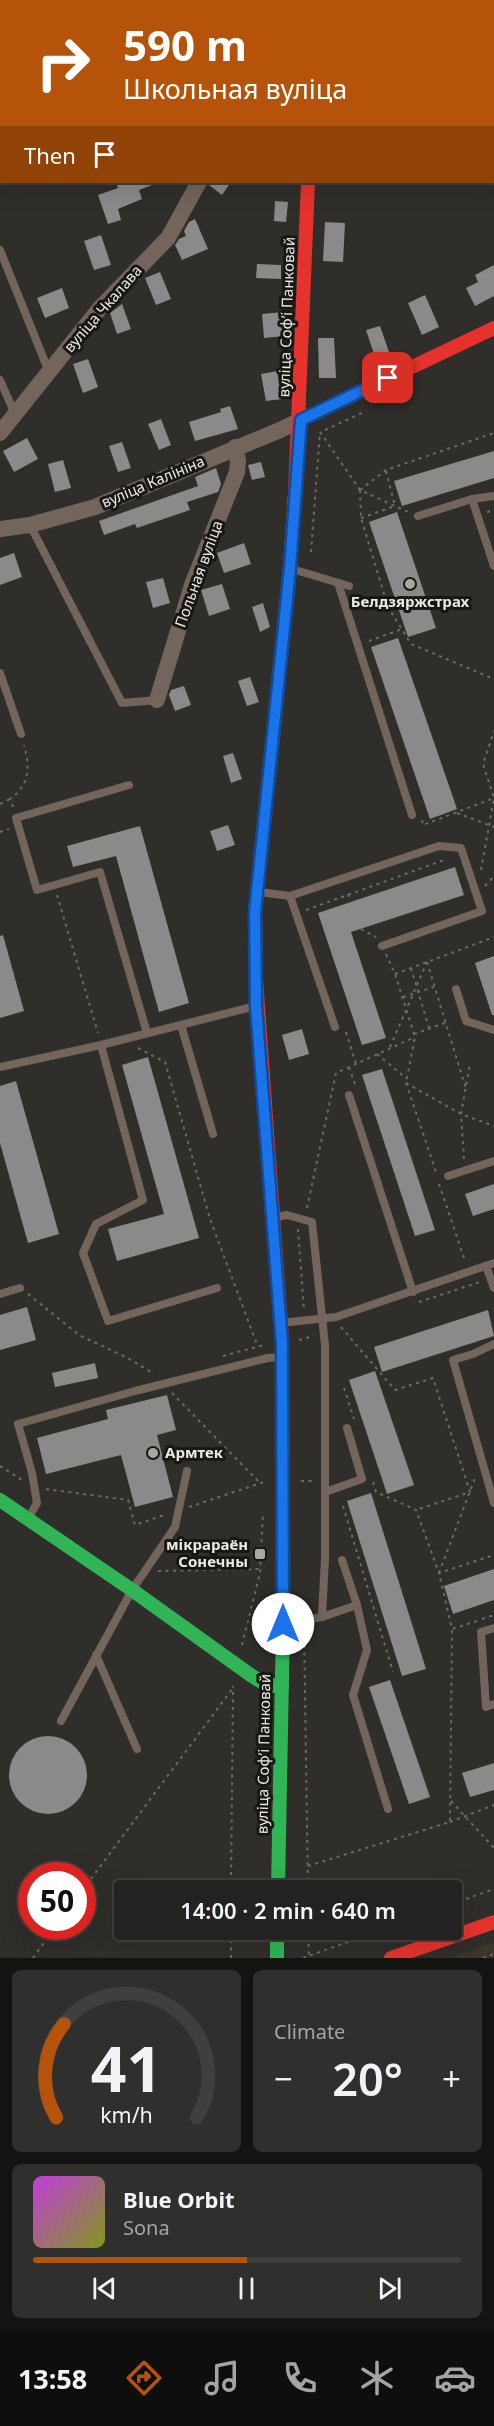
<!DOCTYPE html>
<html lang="en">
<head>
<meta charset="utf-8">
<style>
  body { margin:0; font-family:"Noto Sans",sans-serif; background:#2f2f2d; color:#f1f3f6; height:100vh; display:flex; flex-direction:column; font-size:22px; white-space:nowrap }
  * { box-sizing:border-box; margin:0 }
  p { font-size:20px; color:#a3a4a5 }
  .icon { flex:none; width:33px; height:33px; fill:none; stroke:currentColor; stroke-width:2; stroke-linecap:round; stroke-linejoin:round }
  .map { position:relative; height:1958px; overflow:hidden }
  .sheet { display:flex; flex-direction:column; gap:12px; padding:12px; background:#131312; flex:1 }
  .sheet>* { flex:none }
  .banner { position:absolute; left:0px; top:0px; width:495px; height:183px; box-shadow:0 6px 24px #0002,0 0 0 2px #403f3e; background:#b45309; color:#fff; overflow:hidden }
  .speed { position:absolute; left:18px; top:1862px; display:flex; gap:12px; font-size:30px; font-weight:700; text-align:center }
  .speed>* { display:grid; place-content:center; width:78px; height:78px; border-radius:50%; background:#232220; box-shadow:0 6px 24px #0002,0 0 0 2px #403f3e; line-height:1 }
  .speed .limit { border:9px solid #d22; background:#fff; color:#111 }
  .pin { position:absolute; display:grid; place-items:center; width:51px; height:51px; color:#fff; margin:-26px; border-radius:12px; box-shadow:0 3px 9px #0006 }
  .me { position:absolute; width:66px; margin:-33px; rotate:0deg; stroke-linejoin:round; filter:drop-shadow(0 0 4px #0008) }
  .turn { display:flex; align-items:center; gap:21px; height:126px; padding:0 24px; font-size:27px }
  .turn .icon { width:78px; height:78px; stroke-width:2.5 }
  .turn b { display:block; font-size:42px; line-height:51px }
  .then { display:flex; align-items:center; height:57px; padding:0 24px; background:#0003; gap:12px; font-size:22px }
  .big { font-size:45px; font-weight:600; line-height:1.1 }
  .sheet .tile { flex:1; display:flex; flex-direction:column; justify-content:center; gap:9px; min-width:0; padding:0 21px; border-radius:9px; background:#2f2f2d }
  .sheet .dial { align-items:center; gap:0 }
  .dial svg { height:156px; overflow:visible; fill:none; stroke:#403f3e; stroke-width:7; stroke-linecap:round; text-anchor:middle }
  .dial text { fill:#f1f3f6; stroke:none }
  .song { display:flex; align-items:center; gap:18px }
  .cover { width:72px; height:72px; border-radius:9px; background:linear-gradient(135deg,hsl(290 70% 55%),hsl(70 70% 35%)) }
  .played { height:6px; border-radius:3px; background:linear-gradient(90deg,#b45309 50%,#403f3e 50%) }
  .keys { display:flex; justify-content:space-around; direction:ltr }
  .heat { display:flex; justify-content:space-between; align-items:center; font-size:33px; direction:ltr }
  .sheet .tiles { flex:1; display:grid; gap:12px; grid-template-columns:1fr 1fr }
  .tile:last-child { grid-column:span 2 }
  .trip { position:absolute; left:114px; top:1880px; width:348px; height:60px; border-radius:6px; background:#232220; box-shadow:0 6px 24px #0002,0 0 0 2px #403f3e; font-weight:600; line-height:60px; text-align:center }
  .dock { display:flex; height:96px; justify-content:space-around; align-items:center; background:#0e0e0d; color:#a3a4a5 }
  .dock .icon { width:42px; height:42px }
  .dock .current { color:#b45309 }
  .dock b { font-size:27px; color:#f1f3f6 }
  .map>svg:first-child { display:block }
</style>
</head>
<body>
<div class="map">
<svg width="494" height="1958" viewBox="0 0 494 1958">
  <rect width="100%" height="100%" fill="#2f2e2b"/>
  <!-- built -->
  <polygon fill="#3a362b" points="494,1942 494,1958 451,1958"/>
  <!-- building -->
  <g fill="#8c8a88">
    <polygon points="116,182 160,182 139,190 142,199 118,209 121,220 108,224 98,195 118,188"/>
    <polygon points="209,182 231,182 222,195 209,185"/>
    <polygon points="275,201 288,202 286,222 274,221"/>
    <polygon points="195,219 208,249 182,260 175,245 179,239 186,236 184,231 189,222"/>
    <polygon points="325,222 345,223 343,262 323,261"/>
    <polygon points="101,235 111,265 94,270 84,241"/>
    <polygon points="257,264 281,265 281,279 256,278"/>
    <polygon points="494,265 494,296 475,306 466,288 478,282 475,275"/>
    <polygon points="160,272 171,299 156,305 145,278"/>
    <polygon points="62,288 69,308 45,318 37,298"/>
    <polygon points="425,295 439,327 422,335 408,303"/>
    <polygon points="122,304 131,329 117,334 110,313"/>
    <polygon points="284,312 285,336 264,338 262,314"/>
    <polygon points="380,326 389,352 375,357 366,330"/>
    <polygon points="318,338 334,338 336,378 319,378"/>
    <polygon points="88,359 98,387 83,393 73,364"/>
    <polygon points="277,371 282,399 266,401 261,374"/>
    <polygon points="230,406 238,429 195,441 189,422 221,412 220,409"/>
    <polygon points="161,419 171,445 159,450 148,424"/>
    <polygon points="27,438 38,459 14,472 3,451"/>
    <polygon points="122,442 131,468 118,472 109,446"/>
    <polygon points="494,451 494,478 402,506 394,481"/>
    <polygon points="63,460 71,488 55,492 48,464"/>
    <polygon points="261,462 265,477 252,480 248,465"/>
    <polygon points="216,468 221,484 218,492 187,502 190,510 137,528 135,524 104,535 99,521 198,486 195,477"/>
    <polygon points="397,512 436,628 408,637 369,522"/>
    <polygon points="244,543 251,564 224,573 217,553"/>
    <polygon points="14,553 22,577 0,585 0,558"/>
    <polygon points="163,578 170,603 153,608 146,582"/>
    <polygon points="222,584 230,609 209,616 201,590"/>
    <polygon points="263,603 270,627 260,632 252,607"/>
    <polygon points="398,638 457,809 430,819 371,647"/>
    <polygon points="250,677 259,702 247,706 238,681"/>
    <polygon points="184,686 191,705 175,711 169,695 171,690"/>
    <polygon points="233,753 242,779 231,783 223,756"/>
    <polygon points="228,825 235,845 217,851 210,831"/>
    <polygon points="140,826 189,1003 159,1012 116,856 73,867 67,846"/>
    <polygon points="455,867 464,895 351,932 386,1038 362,1045 318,913"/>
    <polygon points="3,935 24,1011 0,1018 0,936"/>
    <polygon points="494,956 494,1015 492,1015 475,963"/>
    <polygon points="302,1029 309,1054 289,1060 282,1035"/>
    <polygon points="148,1057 199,1238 117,1261 108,1229 164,1214 122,1065"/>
    <polygon points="382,1069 435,1230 415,1236 362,1075"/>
    <polygon points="16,1081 59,1234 28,1243 0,1143 0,1086"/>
    <polygon points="494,1184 494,1209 473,1216 465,1194"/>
    <polygon points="27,1307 36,1340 0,1350 0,1315"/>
    <polygon points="488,1310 494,1336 382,1372 374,1347"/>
    <polygon points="95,1363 98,1378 55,1387 52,1373"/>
    <polygon points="375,1371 414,1485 387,1494 349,1380"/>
    <polygon points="167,1395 176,1430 157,1435 173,1497 135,1507 121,1455 46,1474 37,1438 108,1419 106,1410"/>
    <polygon points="371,1493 426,1669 402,1676 347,1501"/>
    <polygon points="494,1569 494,1600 453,1614 444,1586"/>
    <polygon points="390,1680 430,1797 409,1804 369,1687"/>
    <circle cx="48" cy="1775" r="39"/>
    <polygon points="494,1763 494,1790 470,1797 462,1773"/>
  </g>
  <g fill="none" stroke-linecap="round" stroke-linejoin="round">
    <!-- path -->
    <g stroke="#716963" stroke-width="2" stroke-dasharray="3 4.5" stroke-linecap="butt">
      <polyline points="428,0 429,2"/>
      <polyline points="492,0 493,2"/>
      <polyline points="494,91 494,92"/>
      <polyline points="325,430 366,411"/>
      <polyline points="320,432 360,490 408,512"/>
      <polyline points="386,471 395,506"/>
      <polyline points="360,490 361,518 388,607 411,644 494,679"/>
      <polyline points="360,490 386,470 494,433"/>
      <polyline points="487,512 494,510"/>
      <polyline points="361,518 395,506"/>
      <polyline points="311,552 320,432"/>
      <polyline points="369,641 402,629"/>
      <polyline points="0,804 10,799"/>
      <path d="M13,807l-3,-8c20,-14 20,-32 14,-54"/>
      <polyline points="457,813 494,827"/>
      <polyline points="422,820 423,825 494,798"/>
      <polyline points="0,832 9,829"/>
      <polyline points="481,870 494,798 483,764 494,731"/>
      <polyline points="485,886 494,876"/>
      <polyline points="348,894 351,901"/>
      <polyline points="57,895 98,1033"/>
      <polyline points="306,910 447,859"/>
      <polyline points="361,929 376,937"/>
      <polyline points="386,954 395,974 415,1037 406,1083 437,1175"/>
      <polyline points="427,962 466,1089"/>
      <polyline points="411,968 429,1028"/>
      <polyline points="395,974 494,937"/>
      <polyline points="403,997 434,987"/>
      <polyline points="346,1032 356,1064"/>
      <polyline points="414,1034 445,1023"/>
      <polyline points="390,1047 427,962"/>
      <polyline points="138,1048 165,1062 210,1219 258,1347"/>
      <polyline points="377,1054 407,1079"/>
      <polyline points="349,1067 356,1087"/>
      <polyline points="406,1083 461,1114 494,1126"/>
      <polyline points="464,1159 461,1114 470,1063"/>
      <polyline points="439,1184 465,1261"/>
      <polyline points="307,1208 336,1073 415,1037"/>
      <polyline points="298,1229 304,1310"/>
      <polyline points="28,1294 79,1335 128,1358 154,1374"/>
      <polyline points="419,1302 480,1282"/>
      <polyline points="341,1327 395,1390 433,1378 470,1492 416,1510"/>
      <polyline points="299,1340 314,1336"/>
      <polyline points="223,1356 264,1345"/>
      <polyline points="344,1388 354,1419"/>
      <polyline points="172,1393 260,1483"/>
      <polyline points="0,1466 22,1480"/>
      <polyline points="301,1481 314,1481"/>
      <polyline points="373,1482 376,1492 416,1510 439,1573"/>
      <polyline points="46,1489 128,1500 135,1525 167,1514"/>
      <polyline points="343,1506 393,1672"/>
      <polyline points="189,1507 264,1482"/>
      <polyline points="158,1571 260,1569"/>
      <polyline points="439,1573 475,1478"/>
      <polyline points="482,1619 494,1615"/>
      <polyline points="477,1621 452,1629 439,1573 494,1555"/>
      <polyline points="304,1630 308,1890"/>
      <polyline points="242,1645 260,1573 263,1512"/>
      <polyline points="451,1801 494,1848"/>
      <polyline points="450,1822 494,1805"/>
      <polyline points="308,1866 450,1822 452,1629"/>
      <polyline points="231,1890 233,1686"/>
      <polyline points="82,1891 233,1688"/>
      <polyline points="452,1904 494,1889"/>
      <polyline points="308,1929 309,1958"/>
      <polyline points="33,1958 56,1926"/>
      <polyline points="231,1958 231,1929"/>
      <polyline points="303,1958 384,1929"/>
      <polyline points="483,1958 494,1954"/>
    </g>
    <!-- lane -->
    <g stroke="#73645c" stroke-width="8">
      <polyline points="0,250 49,372"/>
      <polyline points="0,380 15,414"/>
      <polyline points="494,496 472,499 494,566"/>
      <polyline points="418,516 472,499"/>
      <polyline points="30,525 122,703 157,700"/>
      <polyline points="292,569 349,586"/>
      <polyline points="338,583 412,815"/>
      <polyline points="0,673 21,734"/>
      <polyline points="129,785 16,818 37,890 100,872 147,1033"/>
      <polyline points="259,892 290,896 439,846 461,848 482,911 382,946"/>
      <polyline points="290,896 335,1027"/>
      <polyline points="456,989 466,1021 494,1030"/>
      <polyline points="181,1025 213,1134"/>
      <polyline points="0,1067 101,1045"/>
      <polyline points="349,1095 413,1292"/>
      <polyline points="448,1176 494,1161"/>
      <polyline points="275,1217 287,1215 312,1222 325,1345 325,1558 322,1617 283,1624"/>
      <polyline points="486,1266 494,1288"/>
      <polyline points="217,1288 108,1321 83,1253 96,1224 143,1200 101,1045 256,1006"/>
      <polyline points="0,1294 20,1288"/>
      <polyline points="281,1323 336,1317 494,1263"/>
      <polyline points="494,1344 473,1354 453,1360 494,1503"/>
      <polyline points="325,1492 362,1479 347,1428"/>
      <polyline points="28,1519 37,1503 32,1473 18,1424 135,1391 268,1358 281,1357"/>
      <polyline points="357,1605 367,1650 353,1695 388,1809"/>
      <polyline points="322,1617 357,1605 342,1560"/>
      <polyline points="494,1628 481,1632 486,1707 494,1704"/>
      <polyline points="96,1655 137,1749"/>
      <polyline points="61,1721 132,1590 175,1527 187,1471"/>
    </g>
    <!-- street -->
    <g stroke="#73645c" stroke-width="16">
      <polyline points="272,2 273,0"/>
      <polyline points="0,433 100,308 168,238 199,182"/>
      <polyline points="0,529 30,525 95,507 280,430 301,420"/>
      <polyline points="157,700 192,585 237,472 238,461 235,447"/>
    </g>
    <!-- fast -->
    <g stroke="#30b455" stroke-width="14">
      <polyline points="0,1500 132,1590 252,1676 265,1684 282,1687"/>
      <polyline points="278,1890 283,1624 282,1339"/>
      <polyline points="277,1929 277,1958"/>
    </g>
    <!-- slow -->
    <g stroke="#ff9f0a" stroke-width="14">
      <polyline points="315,0 315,2"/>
      <polyline points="256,979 255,912 290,568 295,494"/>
    </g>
    <!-- jam -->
    <g stroke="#e5322d" stroke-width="14">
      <polyline points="301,420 494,328"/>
      <polyline points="295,494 308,182"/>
      <polyline points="256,979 282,1339"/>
      <polyline points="391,1958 494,1922"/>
    </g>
  </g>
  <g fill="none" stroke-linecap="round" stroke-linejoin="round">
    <!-- route casing -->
    <g stroke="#114b97" stroke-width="15">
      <polyline id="route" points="283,1624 282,1344 256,1006 255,912 290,568 301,420 388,378"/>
    </g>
    <!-- route -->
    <use href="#route" stroke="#1a73e8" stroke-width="10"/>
  </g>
  <!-- markers -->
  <g fill="#a9a8a4" stroke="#181714" stroke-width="2">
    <circle cx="410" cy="584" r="6"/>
    <circle cx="153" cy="1453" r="6"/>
    <rect x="254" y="1548" width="12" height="12" rx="3"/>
  </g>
  <g text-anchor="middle" stroke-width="6" stroke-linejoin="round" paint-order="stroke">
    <!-- street labels -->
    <g font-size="15" fill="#eae9e5" stroke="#181714">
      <text transform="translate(103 309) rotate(-49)" y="5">вуліца Чкалава</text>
      <text transform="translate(287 317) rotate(-88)" y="5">вуліца Софʼі Панковай</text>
      <text transform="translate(153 482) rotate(-23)" y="5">вуліца Калініна</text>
      <text transform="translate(199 574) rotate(-70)" y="5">Польная вуліца</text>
      <text transform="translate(264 1754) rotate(-89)" y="5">вуліца Софʼі Панковай</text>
    </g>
    <!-- poi labels -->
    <g font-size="15" font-weight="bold" fill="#eae9e5" stroke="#181714">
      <text x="410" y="607">Белдзяржстрах</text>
      <text x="165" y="1458" text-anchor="start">Армтек</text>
      <text x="248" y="1550" text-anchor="end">мікрараён<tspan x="248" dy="17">Сонечны</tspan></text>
    </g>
  </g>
</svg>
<div class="speed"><div class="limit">50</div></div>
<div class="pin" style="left:388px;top:378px;background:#d93025"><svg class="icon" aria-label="arrive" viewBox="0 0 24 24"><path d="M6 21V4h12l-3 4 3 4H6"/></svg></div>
<svg class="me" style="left:283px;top:1624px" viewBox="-20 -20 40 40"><circle r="19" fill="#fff"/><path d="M0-13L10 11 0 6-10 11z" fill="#1a73e8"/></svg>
<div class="trip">14:00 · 2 min · 640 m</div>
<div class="banner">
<div class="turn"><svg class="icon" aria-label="right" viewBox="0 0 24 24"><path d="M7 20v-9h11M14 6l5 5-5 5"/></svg><div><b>590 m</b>Школьная вуліца</div></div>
<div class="then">Then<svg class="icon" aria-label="arrive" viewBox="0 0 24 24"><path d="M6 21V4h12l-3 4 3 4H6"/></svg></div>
</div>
</div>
<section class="sheet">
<div class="tiles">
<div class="tile dial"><svg viewBox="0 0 100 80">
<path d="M14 69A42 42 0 1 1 86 69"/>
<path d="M14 69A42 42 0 0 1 18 21" stroke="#b45309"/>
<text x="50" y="56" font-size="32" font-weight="700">41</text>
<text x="50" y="72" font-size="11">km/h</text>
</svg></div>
<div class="tile"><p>Climate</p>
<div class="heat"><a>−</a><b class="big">20°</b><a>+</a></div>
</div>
<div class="tile">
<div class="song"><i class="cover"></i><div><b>Blue Orbit</b><p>Sona</p></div></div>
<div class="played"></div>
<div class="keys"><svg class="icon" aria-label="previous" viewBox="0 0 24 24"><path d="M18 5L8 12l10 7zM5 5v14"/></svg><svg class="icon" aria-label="pause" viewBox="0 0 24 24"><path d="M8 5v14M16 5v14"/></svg><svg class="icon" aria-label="next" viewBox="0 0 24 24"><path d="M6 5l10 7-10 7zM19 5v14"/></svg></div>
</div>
</div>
</section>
<nav class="dock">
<b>13:58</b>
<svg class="icon current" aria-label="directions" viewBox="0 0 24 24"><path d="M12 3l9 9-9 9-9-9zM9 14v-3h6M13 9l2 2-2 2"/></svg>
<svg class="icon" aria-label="music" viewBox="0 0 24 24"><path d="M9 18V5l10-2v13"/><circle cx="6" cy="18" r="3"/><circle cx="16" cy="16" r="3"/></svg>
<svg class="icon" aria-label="phone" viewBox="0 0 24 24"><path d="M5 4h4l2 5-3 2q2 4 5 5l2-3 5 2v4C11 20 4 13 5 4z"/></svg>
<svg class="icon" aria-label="climate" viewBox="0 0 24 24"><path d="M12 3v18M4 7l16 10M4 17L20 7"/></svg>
<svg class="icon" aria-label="car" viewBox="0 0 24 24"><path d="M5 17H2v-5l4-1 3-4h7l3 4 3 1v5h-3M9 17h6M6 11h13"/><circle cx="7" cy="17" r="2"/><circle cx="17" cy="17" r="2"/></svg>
</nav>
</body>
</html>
